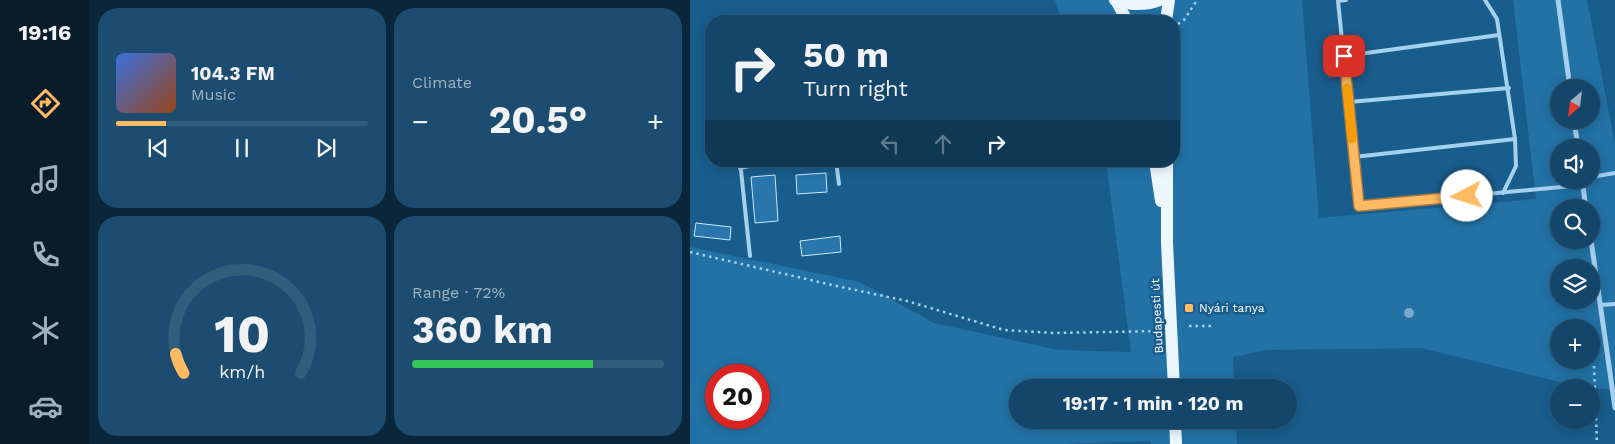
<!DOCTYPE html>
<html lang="en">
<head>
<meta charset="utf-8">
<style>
  body { margin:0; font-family:"Work Sans",sans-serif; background:#1c4d70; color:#f1f3f6; height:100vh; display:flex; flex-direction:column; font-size:19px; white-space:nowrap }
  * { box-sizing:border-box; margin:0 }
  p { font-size:16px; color:#9db1c1 }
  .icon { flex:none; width:28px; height:28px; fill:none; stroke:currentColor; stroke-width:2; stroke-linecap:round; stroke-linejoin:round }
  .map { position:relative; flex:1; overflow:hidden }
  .sheet { display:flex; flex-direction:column; gap:8px; padding:8px; background:#0a263a; width:600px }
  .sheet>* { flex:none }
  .hud { position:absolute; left:15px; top:15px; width:475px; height:152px; border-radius:20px; box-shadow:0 2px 12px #0003,0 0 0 1px #325e7e; background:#13466a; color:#f1f3f6; overflow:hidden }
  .needle { width:32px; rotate:208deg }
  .controls { position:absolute; left:860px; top:79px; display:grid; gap:10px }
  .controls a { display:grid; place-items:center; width:50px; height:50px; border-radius:50%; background:#13466a; box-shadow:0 2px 12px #0003,0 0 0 1px #325e7e; font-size:25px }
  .speed { position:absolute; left:15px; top:364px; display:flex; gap:10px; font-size:25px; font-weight:700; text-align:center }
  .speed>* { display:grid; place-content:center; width:65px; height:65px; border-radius:50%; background:#13466a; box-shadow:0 2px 12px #0003,0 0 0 1px #325e7e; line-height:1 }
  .speed .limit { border:8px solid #d22; background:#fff; color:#111 }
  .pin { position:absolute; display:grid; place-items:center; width:42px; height:42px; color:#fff; margin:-21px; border-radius:10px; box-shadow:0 2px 8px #0006 }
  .me { position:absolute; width:55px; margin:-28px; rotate:265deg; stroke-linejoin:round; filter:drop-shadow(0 0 4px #0008) }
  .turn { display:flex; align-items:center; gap:18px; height:105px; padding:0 15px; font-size:22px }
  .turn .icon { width:65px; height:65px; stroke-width:2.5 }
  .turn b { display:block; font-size:35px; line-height:42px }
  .lanes { display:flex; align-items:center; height:48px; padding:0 15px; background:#0003; justify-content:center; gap:25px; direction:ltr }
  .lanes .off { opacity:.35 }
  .big { font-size:38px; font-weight:700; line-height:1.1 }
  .sheet .card { flex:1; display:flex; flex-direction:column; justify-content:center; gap:8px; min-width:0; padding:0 18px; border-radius:20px; background:#1c4d70 }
  .sheet .dial { align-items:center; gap:0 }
  .dial svg { height:130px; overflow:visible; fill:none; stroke:#325e7e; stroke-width:7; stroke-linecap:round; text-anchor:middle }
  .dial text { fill:#f1f3f6; stroke:none }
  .song { display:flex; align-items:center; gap:15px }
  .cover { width:60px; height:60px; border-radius:8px; background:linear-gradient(135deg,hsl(220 70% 55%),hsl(20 70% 35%)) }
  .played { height:5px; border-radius:2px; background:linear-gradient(90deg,#ffba63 20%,#325e7e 20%) }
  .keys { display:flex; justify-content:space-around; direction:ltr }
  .heat { display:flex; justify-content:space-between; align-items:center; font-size:28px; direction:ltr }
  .charge { height:8px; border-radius:4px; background:linear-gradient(90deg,#34c759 72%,#325e7e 0) }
  .sheet .tiles { flex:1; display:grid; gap:8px; grid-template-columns:repeat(2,1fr) }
  .trip { position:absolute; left:319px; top:379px; width:288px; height:50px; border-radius:25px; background:#13466a; box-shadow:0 2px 12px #0003,0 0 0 1px #325e7e; font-weight:700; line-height:50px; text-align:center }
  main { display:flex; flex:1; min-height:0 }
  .tab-bar { display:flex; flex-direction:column; width:90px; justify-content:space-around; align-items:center; background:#081c2a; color:#9db1c1 }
  .tab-bar .icon { width:35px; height:35px }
  .tab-bar .current { color:#ffba63 }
  .tab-bar b { font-size:22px; color:#f1f3f6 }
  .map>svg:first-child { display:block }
</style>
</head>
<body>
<main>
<nav class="tab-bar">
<b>19:16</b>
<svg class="icon current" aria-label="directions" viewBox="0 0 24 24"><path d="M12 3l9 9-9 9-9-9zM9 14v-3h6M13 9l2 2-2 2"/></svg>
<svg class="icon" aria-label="music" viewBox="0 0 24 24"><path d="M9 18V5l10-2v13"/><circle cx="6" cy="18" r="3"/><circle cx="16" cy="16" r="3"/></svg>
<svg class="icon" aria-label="phone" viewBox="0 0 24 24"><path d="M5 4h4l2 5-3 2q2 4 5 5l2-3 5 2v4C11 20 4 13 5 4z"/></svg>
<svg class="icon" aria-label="climate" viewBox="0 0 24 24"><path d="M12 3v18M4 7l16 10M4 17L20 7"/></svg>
<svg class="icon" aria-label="car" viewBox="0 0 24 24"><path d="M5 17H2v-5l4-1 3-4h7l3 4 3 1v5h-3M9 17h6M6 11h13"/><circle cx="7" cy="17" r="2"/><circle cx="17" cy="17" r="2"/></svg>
</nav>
<section class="sheet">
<div class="tiles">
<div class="card">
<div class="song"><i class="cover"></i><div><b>104.3 FM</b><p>Music</p></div></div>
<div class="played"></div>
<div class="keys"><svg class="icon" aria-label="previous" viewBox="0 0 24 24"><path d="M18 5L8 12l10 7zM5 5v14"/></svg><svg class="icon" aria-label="pause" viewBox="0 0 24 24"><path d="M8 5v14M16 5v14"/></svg><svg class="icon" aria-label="next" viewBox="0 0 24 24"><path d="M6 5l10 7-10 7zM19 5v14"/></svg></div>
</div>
<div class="card"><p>Climate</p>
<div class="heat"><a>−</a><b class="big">20.5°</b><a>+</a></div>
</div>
<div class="card dial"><svg viewBox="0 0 100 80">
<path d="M14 69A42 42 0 1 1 86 69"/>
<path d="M14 69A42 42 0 0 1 9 57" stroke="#ffba63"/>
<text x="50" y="56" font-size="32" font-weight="700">10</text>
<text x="50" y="72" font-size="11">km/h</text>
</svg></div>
<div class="card"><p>Range · 72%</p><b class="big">360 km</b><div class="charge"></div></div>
</div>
</section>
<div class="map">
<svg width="925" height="444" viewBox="0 0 925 444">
  <rect width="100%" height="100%" fill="#195d8d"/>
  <!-- green -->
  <path fill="#2272a6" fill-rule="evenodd" d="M365,0h247l17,218 217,-19 -23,-199h74l28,144v246l-35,-3 -159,-39 -155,2 -33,7 1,30 -216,1v32h218l1,24h-86l-1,-3 -86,3h-374v-197l170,35 74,41 124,27 73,2 -25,-191h68v-140h-113zM869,88h32v32h-32zM869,148h32v32h-32zM869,208h32v32h-32zM869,268h32v32h-32zM869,328h32v32h-32zM26,375h43v43h-43z"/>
  <!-- building -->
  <g fill="#2876ac" stroke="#cbe8fa">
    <polygon points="136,173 137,192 107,194 106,175"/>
    <polygon points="85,175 88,221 65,223 61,177"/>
    <polygon points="6,223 41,227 40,240 4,236"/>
    <polygon points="150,236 151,252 112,256 110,241"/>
  </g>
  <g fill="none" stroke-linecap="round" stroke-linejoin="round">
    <!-- path -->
    <g stroke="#a5d1ee" stroke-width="2.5" stroke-dasharray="2.5 4" stroke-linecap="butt">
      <polyline points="488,24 494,20 507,0"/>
      <polyline points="0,252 142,285 217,301 314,330 363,333 469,331"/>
      <polyline points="499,326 524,326"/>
      <polyline points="904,366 907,444"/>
    </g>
    <!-- lane -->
    <g stroke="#a5d1ee" stroke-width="4">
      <polyline points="656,0 648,1 669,206 893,185"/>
      <polyline points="795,0 807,19 825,139 826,166 813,193"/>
      <polyline points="654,56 809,35"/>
      <polyline points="659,102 819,88"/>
      <polyline points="664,157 825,139"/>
      <polyline points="50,161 60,256"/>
      <polyline points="146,161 149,184"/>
      <polyline points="50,168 85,161"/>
      <polyline points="901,177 925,173"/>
      <polyline points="910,305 925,304"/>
    </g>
    <!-- street -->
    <g stroke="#a5d1ee" stroke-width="5">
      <polyline points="868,0 880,88"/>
      <polyline points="884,120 888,148"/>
      <polyline points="892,180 896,208"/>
      <polyline points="901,240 925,408"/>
    </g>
    <!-- primary -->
    <g stroke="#edf7ff" stroke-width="12">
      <path d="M425,0c15,5 30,6 45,0"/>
      <polyline points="426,0 437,21"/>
      <polyline points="476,21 479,0"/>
      <polyline points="465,161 471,201"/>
      <polyline points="477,161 477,243 484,388"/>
      <polyline points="485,420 486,444"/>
    </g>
  </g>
  <!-- trees -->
  <circle fill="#7ba9c9" cx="719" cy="313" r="5"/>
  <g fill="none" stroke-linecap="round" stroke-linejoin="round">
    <!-- route casing -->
    <g stroke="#a67940" stroke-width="12">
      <polyline id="route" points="654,56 669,206 777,196"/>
    </g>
    <!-- route -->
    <use href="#route" stroke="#ffba63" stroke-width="9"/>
    <!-- slow -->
    <polyline stroke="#f59e0b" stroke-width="9" points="657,88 662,139"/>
  </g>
  <!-- markers -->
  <rect fill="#ffba63" stroke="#195d8d" stroke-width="2" x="494" y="303" width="10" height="10" rx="2.5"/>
  <g text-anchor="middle" stroke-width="5" stroke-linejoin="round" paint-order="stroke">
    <!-- poi labels -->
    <g font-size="12" fill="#fff" stroke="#195d8d" text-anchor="start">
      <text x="509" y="312">Nyári tanya</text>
    </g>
    <!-- street labels -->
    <g font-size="12" fill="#fff" stroke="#195d8d">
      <text transform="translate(467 316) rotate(-93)" y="4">Budapesti út</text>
    </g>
  </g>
</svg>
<div class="controls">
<a><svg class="needle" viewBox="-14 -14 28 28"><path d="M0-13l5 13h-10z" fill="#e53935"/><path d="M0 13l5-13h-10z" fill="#9db1c1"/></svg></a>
<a><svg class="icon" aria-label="sound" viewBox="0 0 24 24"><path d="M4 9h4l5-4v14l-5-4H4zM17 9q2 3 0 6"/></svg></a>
<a><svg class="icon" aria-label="search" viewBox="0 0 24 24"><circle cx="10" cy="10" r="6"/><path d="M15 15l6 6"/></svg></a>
<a><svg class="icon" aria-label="layers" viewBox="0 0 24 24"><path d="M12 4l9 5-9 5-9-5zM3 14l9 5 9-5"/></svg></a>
<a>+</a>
<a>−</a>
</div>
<div class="speed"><div class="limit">20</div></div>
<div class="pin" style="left:654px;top:56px;background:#d93025"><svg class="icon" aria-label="arrive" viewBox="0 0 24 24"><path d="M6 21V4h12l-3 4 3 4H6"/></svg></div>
<svg class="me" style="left:777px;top:196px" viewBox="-20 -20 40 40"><circle r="19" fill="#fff"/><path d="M0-13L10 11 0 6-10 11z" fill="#ffba63"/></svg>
<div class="trip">19:17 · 1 min · 120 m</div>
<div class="hud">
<div class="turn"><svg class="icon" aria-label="right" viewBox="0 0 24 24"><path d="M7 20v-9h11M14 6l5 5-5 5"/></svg><div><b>50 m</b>Turn right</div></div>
<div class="lanes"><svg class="icon off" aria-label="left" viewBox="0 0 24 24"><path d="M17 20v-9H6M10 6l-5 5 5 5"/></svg><svg class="icon off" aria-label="ahead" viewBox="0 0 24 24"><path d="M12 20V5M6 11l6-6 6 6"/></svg><svg class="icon" aria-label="right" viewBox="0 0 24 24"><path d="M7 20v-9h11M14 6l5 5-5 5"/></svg></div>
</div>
</div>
</main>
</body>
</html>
